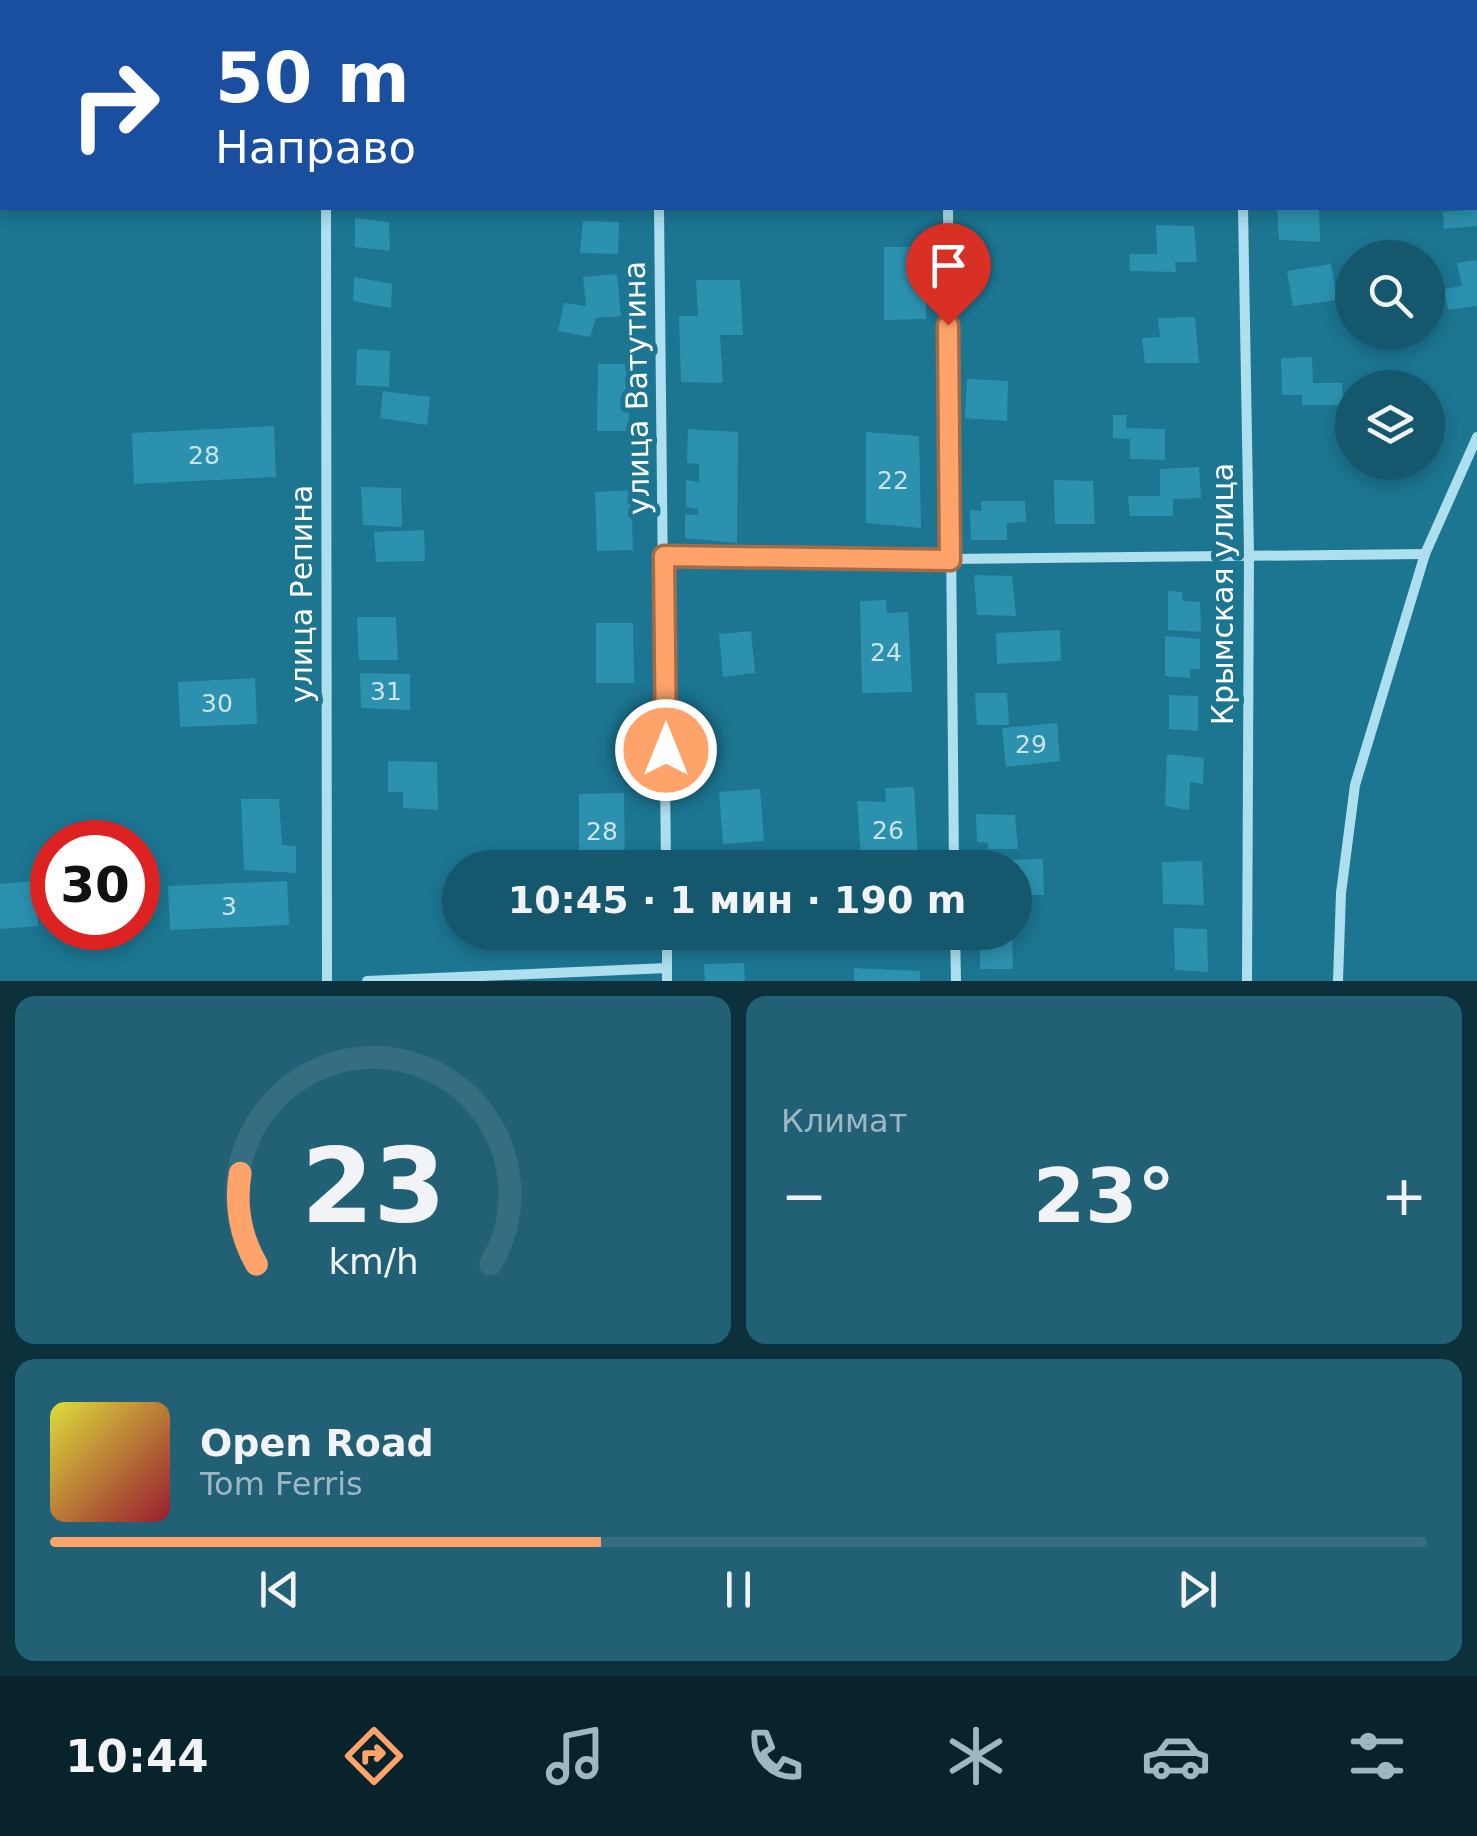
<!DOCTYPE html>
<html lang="ru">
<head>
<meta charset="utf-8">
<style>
  body { margin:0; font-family:"DejaVu Sans",sans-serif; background:#226175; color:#f1f3f6; height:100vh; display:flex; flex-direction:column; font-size:38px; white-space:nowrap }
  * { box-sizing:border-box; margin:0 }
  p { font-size:32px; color:#9db8c2 }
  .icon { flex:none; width:55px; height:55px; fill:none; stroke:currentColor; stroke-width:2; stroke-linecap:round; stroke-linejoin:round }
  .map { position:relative; height:981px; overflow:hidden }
  .details { display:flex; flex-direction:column; gap:15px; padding:15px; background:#0c303c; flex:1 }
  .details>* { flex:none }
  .top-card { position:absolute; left:0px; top:0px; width:1478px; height:210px; box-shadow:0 5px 15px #0003; background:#1a4fa0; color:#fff; overflow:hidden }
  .fabs { position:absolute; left:1335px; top:240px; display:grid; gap:20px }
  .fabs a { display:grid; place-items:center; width:110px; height:110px; border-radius:50%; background:#15586d; box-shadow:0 5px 15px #0003; font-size:50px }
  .speed { position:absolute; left:30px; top:820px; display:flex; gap:20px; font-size:50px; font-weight:700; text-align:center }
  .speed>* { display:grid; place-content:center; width:130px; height:130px; border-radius:50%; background:#15586d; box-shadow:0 5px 15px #0003; line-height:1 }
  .speed .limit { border:15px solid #d22; background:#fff; color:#111 }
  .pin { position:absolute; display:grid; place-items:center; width:85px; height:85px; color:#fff; margin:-102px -42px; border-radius:50% 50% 50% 0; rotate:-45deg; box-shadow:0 0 10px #0007 }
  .pin .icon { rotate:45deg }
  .me { position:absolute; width:110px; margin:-55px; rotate:0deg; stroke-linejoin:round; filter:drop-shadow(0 0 8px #0008) }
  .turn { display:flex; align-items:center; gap:35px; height:210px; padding:0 50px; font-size:45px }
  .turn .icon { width:130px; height:130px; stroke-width:2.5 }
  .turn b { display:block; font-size:70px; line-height:85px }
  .big { font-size:75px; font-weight:700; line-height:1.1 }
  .details .card { flex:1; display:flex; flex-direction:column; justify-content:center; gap:15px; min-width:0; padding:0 35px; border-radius:20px; background:#226175 }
  .details .dial { align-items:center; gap:0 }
  .dial svg { height:260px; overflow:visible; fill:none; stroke:#346e80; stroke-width:7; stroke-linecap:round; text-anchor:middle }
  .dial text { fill:#f1f3f6; stroke:none }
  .song { display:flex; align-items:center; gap:30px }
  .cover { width:120px; height:120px; border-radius:15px; background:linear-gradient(135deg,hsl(60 70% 55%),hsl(350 70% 35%)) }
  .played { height:10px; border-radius:5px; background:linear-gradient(90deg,#fea46b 40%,#346e80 40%) }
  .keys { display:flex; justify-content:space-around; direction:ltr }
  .heat { display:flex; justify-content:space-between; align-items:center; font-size:55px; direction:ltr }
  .details .tiles { flex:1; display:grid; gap:15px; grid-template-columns:1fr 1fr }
  .card:last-child { grid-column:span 2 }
  .trip { position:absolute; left:442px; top:850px; width:590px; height:100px; border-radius:50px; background:#15586d; box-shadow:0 5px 15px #0003; font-weight:700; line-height:100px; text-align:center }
  .dock { display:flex; height:160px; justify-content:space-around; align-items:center; background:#08232c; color:#9db8c2 }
  .dock .icon { width:70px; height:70px }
  .dock .current { color:#fea46b }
  .dock b { font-size:45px; color:#f1f3f6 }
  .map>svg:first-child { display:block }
</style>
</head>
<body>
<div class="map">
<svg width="1477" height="981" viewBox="0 0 1477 981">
  <rect width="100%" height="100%" fill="#1c7591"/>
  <!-- building -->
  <g fill="#2c91af">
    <polygon points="1277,208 1319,208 1320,242 1279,240"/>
    <polygon points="1466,208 1477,208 1477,226 1444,229 1443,212 1466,210"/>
    <polygon points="355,218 389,222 390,251 355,247"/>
    <polygon points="583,221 619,222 618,254 580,253"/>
    <polygon points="1156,225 1194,226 1197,262 1175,262 1176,272 1130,271 1129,254 1157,254"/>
    <polygon points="884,247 925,247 926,319 884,320"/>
    <polygon points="1477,260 1477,306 1448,310 1444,289 1462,286 1457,263"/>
    <polygon points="1331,264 1337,300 1293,306 1287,271"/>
    <polygon points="617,274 621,316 596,318 590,337 558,331 564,303 586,306 583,277"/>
    <polygon points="354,277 392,284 391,308 353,301"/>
    <polygon points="696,280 740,280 743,335 720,335 723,383 681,382 679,316 698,316"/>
    <polygon points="1195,317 1199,363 1145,363 1142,338 1160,337 1158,318"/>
    <polygon points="357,349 390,351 389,387 356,385"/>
    <polygon points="1312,357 1313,383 1342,383 1344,405 1302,405 1302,395 1282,395 1281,358"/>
    <polygon points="598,364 630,364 629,431 597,431"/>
    <polygon points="967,379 1008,381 1007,421 965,418"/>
    <polygon points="383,391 430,397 427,425 380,418"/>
    <polygon points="1113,415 1127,415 1126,428 1165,429 1165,460 1130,459 1130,439 1113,438"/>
    <polygon points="274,426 276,477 134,484 132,433"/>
    <polygon points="688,429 738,432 737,543 685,538 685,514 698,515 698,509 686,507 686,480 699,482 699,464 687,463"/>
    <polygon points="866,432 919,436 921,528 866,523"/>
    <polygon points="1199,467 1201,498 1173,499 1173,516 1130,516 1128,496 1160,496 1160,469"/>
    <polygon points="1054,480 1093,481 1095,524 1055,524"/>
    <polygon points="361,487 401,488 402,527 363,525"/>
    <polygon points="631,490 633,550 597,551 595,492"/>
    <polygon points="981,501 1025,501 1026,522 1007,523 1007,540 971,540 970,510 981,511"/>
    <polygon points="424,530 425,561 376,562 374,532"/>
    <polygon points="974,575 1012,576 1016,616 977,615"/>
    <polygon points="1168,591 1182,592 1183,601 1200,602 1201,632 1168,630"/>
    <polygon points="886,600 887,613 908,612 912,692 862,693 860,601"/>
    <polygon points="357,617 396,617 398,660 359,660"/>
    <polygon points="596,623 633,623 634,683 596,683"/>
    <polygon points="1060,630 1061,661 997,664 996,633"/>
    <polygon points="751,631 755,673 723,677 719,634"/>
    <polygon points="1165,636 1200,639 1200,669 1190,669 1190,678 1165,676"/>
    <polygon points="360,673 410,674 410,710 361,708"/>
    <polygon points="255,678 257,724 180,727 178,682"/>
    <polygon points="975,693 1007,693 1009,725 977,725"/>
    <polygon points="1169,695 1198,696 1198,731 1169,729"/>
    <polygon points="1057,723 1060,761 1006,767 1002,728"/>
    <polygon points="1167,754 1204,758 1203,784 1190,782 1189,810 1165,806"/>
    <polygon points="388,761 437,762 438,810 403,808 403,792 388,792"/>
    <polygon points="914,787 918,858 861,858 857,801 886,802 885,788"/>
    <polygon points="760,789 764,841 723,844 719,792"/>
    <polygon points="624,793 625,868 579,868 579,794"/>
    <polygon points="241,799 279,799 282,845 296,846 296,873 244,870"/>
    <polygon points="976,814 1015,815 1018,849 988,849 988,843 977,842"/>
    <polygon points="1043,859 1044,895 1015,895 1015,868 1001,868 1000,860"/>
    <polygon points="1202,861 1204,905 1163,904 1162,862"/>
    <polygon points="35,881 38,926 0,929 0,884"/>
    <polygon points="287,881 289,925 170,930 168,886"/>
    <polygon points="1174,928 1207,929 1208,972 1175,970"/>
    <polygon points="980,932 1012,932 1013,969 980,969"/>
    <polygon points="744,963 745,981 705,981 704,964"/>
    <polygon points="854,968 920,971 920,981 854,981"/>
  </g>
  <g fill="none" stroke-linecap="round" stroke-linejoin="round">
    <!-- minor -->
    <g stroke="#addfee" stroke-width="10">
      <polyline points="326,0 326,2"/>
      <polyline points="656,0 656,2"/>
      <polyline points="946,0 946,2"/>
      <polyline points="1240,0 1240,2"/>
      <polyline points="326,208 327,981"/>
      <polyline points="659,208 666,868"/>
      <polyline points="948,208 954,868"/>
      <polyline points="1243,208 1249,554 1247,981"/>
      <polyline points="664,556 950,559 1425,554"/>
      <polyline points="667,932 667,981"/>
      <polyline points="955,932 956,981"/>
      <polyline points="367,981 667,968"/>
      <polyline points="1338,981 1341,893 1355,785 1425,554 1477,437"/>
    </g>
    <!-- tertiary -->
    <g stroke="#addfee" stroke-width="18">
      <polyline points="213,2 217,0"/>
      <polyline points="0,141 2,139"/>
    </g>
  </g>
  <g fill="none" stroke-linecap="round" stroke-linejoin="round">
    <!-- route casing -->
    <g stroke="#a56b46" stroke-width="25">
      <polyline id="route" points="666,750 664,556 950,560 948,325"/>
    </g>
    <!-- route -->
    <use href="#route" stroke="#fea46b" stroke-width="18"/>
  </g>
  <g text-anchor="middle" stroke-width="10" stroke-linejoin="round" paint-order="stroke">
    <!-- number labels -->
    <g font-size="25" fill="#cae4eb">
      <text x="204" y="464">28</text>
      <text x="893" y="489">22</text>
      <text x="886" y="661">24</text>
      <text x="386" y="700">31</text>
      <text x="217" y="712">30</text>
      <text x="1031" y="753">29</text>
      <text x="888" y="839">26</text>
      <text x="602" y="840">28</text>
      <text x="229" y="915">3</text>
    </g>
    <!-- street labels -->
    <g font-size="30" fill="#fff" stroke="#1c7591">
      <text transform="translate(637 388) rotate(-91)" y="10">улица Ватутина</text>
      <text transform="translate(302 594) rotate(-90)" y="10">улица Репина</text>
      <text transform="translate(1223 594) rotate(-90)" y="10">Крымская улица</text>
    </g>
  </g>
</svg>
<div class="fabs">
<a><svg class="icon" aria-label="search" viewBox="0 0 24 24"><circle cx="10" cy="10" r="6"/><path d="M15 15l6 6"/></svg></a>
<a><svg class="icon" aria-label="layers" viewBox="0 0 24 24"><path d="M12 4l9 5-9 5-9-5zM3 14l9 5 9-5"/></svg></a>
</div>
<div class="speed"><div class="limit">30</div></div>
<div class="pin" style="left:948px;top:325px;background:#d93025"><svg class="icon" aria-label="arrive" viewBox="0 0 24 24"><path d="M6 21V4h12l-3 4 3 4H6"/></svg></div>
<svg class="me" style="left:666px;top:750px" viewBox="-20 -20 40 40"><circle r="17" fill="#fea46b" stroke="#fff" stroke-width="3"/><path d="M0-11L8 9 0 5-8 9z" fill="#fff"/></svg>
<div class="trip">10:45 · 1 мин · 190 m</div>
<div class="top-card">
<div class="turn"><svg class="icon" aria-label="right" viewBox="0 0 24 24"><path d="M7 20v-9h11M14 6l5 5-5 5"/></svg><div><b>50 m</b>Направо</div></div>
</div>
</div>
<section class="details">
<div class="tiles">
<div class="card dial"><svg viewBox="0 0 100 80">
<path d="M14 69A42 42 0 1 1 86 69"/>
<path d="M14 69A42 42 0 0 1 9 41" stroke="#fea46b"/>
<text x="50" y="56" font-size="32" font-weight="700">23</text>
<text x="50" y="72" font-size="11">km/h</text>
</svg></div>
<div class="card"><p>Климат</p>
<div class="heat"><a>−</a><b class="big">23°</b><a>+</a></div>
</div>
<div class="card">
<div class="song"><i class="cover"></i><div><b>Open Road</b><p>Tom Ferris</p></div></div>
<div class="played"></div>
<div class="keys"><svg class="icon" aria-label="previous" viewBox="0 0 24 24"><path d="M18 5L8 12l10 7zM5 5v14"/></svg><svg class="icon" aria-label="pause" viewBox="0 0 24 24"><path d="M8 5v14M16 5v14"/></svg><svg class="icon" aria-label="next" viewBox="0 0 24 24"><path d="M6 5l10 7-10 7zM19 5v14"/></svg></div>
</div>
</div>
</section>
<nav class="dock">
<b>10:44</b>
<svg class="icon current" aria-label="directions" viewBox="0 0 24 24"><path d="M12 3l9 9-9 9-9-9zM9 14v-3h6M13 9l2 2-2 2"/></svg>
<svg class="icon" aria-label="music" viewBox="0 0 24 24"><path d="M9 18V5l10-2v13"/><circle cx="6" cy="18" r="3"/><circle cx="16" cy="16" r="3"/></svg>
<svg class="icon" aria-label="phone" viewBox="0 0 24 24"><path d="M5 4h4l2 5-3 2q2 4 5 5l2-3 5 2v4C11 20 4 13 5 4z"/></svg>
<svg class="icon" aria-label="climate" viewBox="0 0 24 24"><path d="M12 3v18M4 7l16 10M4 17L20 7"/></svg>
<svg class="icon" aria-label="car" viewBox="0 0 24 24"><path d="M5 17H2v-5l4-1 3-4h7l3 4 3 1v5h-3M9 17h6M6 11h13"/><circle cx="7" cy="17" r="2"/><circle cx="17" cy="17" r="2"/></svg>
<svg class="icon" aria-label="filters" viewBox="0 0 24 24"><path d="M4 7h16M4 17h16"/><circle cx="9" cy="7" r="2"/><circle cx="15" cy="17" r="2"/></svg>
</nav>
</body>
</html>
